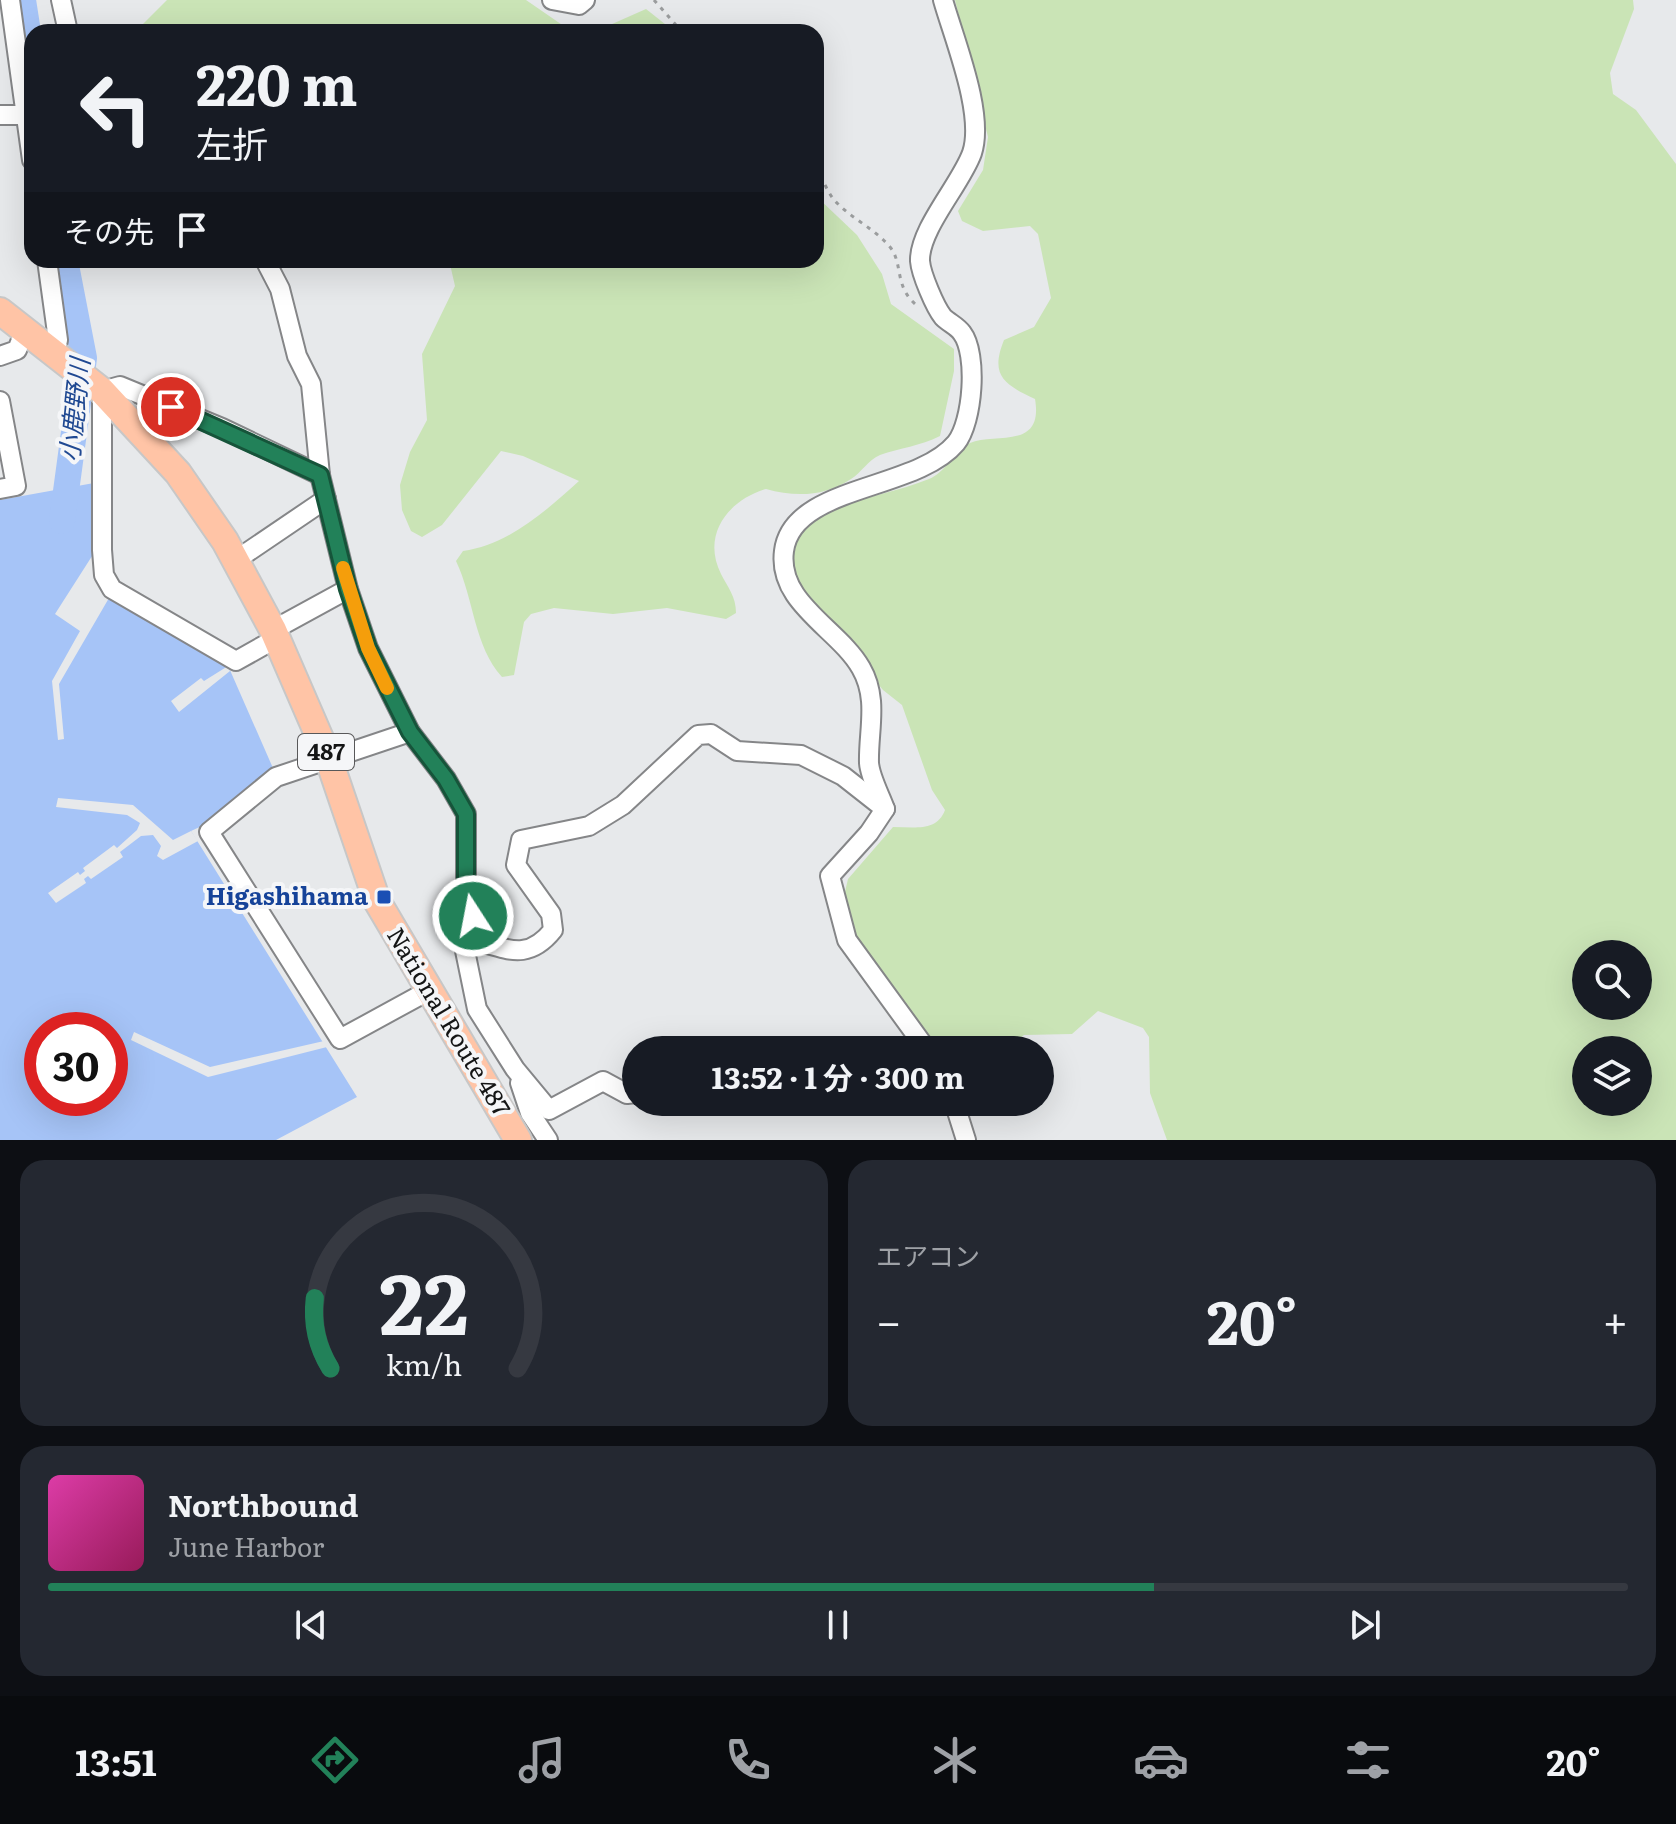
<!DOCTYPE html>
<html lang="ja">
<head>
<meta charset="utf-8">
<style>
  body { margin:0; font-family:Literata,"Noto Sans JP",serif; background:#242831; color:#f1f3f6; height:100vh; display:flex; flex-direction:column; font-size:30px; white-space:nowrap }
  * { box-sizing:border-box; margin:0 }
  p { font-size:26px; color:#9ea1a6 }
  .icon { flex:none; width:44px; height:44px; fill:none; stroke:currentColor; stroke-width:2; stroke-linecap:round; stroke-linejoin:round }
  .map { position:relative; height:1140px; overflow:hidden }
  .panel { display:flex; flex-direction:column; gap:20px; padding:20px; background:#0d0f14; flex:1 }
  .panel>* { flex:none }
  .top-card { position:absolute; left:24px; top:24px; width:800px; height:244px; border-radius:24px; box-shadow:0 8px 32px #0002; background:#171b24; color:#f1f3f6; overflow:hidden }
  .buttons { position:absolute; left:1572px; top:940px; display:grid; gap:16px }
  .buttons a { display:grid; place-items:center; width:80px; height:80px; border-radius:50%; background:#171b24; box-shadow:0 8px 32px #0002; font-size:40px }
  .speed { position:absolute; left:24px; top:1012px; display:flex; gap:16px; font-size:40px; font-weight:700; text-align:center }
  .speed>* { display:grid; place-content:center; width:104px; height:104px; border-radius:50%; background:#171b24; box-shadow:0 8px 32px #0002; line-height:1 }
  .speed .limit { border:12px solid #d22; background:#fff; color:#111 }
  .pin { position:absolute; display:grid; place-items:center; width:68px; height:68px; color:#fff; margin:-34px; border:4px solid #fff; border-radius:50%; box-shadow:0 2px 8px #0007 }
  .me { position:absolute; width:88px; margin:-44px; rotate:349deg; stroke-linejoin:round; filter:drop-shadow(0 0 6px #0008) }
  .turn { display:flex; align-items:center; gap:28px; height:168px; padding:0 40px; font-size:36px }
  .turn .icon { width:104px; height:104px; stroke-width:2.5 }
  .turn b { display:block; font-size:56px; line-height:68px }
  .then { display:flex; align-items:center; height:76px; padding:0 40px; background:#0003; gap:16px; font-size:30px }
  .big { font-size:60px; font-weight:700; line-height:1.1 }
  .panel .widget { flex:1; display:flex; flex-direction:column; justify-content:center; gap:12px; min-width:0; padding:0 28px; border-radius:24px; background:#242831 }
  .panel .dial { align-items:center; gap:0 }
  .dial svg { height:208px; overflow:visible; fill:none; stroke:#363941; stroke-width:7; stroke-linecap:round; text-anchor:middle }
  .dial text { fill:#f1f3f6; stroke:none }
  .song { display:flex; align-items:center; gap:24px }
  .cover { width:96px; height:96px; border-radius:12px; background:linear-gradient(135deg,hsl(320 70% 55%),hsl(330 70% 35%)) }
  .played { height:8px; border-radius:4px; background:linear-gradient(90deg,#228159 70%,#363941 70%) }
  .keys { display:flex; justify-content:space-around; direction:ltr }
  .heat { display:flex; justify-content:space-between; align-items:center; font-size:44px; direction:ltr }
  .panel .tiles { flex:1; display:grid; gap:20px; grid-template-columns:1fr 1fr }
  .widget:last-child { grid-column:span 2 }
  .trip { position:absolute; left:622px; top:1036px; width:432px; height:80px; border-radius:40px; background:#171b24; box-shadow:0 8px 32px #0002; font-weight:700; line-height:80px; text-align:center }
  .tab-bar { display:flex; height:128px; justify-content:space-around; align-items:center; background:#090b0e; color:#9ea1a6 }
  .tab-bar .icon { width:56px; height:56px }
  .tab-bar .on { color:#228159 }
  .tab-bar b { font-size:36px; color:#f1f3f6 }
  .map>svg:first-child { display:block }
</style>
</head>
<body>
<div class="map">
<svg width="1676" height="1140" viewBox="0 0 1676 1140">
  <rect width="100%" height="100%" fill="#e7e9eb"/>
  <!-- green -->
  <g fill="#cae4b6" fill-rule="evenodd">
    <polygon points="167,0 526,0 571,31 582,32 144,32 142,25"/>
    <path d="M955,0h678l1,9 -24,64 3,21 23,16 40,54v976h-509l-17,-47 -1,-56 -6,-9 -45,-17 -26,23 -48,1 -19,15h-47l-4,-6 -22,-5 -18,-14 -66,-91 -5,-34 5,-21 45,-52c21,0 44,5 52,-17l-13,-20 -30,-85 -19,-15 -69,-83 -19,-29 -4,-10v-34c33,-32 97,-38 138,-55 16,-6 25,-27 41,-36 23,-11 74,8 65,-44 -32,-15 -45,-24 -31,-59l30,-13 17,-29 -13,-64 -8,-8 -47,5 -21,-10 -4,-10 25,-41 5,-33zM1586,954h52v52h-52zM1586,1050h52v52h-52z"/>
    <polygon points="646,9 675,32 594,32"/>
    <path d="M816,196l41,39 25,39 9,30 63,45v22l-14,65c-20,10 -40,12 -60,19 -12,5 -19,18 -29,24 -27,18 -56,18 -85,10 -37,11 -65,45 -45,85 7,14 15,22 15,39l-10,6 -59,-11 -54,6 -59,-6 -23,6 -7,8 -10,53 -12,2c-28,-31 -28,-78 -46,-116l7,-10c45,-6 83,-40 116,-70l-56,-25 -22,-5 -59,74 -20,12 -11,-6 -9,-21 -2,-25 10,-33 17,-32 -5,-66 33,-68 -6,-26h367z"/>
  </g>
  <!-- water -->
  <path fill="#a6c4f7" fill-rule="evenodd" d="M94,483v70l-39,61 25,17 -28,50 6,59 6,-1 -5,-55 50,-86 117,63 50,114 -59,44 -26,12 166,266 -81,43h-276v-640zM42,1030h68v68h-68z"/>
  <!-- pier -->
  <g fill="#e7e9eb">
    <polygon points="228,666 230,671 179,712 171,701 201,678 204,681"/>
    <polygon points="58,798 133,805 173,840 191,831 198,841 163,860 157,856 161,846 153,835 141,836 120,852 123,857 91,879 88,876 84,879 86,883 56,903 48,893 78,872 80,875 85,871 83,868 114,845 117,848 137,830 140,823 127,815 56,807"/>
    <polygon points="134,1032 210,1067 324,1041 327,1047 208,1077 131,1040"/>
  </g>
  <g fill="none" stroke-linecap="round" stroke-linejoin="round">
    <!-- river -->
    <g stroke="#a6c4f7" stroke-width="26">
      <polyline points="23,0 32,58"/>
      <polyline points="62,521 84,358 65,260"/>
    </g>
    <!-- minor casing -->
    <g stroke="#858688" stroke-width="22">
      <g id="minor">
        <polyline points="10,0 32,160"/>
        <polyline points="61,0 68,32"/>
        <polyline points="552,0 579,5 585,0"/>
        <polyline points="0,115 25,115"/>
        <polyline points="47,260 58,340 55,353"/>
        <polyline points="265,260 280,289 297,356 311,384 320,475 348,589 368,648 410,732 446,779 466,814 466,893 478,923 463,941 477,1009 515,1069 549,1110 603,1081 627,1094 636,1093"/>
        <polyline points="0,356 17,350 25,330"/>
        <polyline points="0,401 16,486 0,489"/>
        <polyline points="236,560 326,499"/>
        <polyline points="273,630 348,589"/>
        <polyline points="277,638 236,661 112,589 104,575 102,550 102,391 120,386 222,428 320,475"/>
        <polyline points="410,732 276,777 209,832 340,1039 428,991"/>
        <path d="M463,941c32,-3 58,29 90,-11l-2,-16 -35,-49 5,-25 68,-14 34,-21 75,-70 13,-1 26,17 64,4 42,21 42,33"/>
        <path d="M927,1050l-80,-110 -17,-64 39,-43 16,-24c-5,-14 -15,-32 -16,-46 -1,-32 10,-64 -8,-95 -22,-39 -84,-65 -77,-117 8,-66 132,-60 172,-108 17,-21 22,-89 6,-110 -5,-7 -13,-10 -19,-16 -8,-10 -22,-43 -23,-56 -1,-32 41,-77 52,-108 13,-39 -18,-114 -29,-153"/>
        <polyline points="520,1083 530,1113 548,1140"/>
        <polyline points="954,1102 966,1140"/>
      </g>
    </g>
    <!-- highway casing -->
    <g stroke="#c7c7c7" stroke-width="30">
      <polyline id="highway" points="0,311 102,391 178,473 225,541 273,630 328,757 377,901 518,1140"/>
    </g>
    <!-- path -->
    <g stroke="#9b9d9e" stroke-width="3" stroke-dasharray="4 6" stroke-linecap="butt">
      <polyline points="654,0 682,32"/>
      <path d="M816,167c7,12 12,28 22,37 16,16 37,25 52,43 14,17 3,41 29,60"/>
    </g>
    <!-- minor -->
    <use href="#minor" stroke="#fff" stroke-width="18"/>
    <!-- highway -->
    <use href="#highway" stroke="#ffc4a6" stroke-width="26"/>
  </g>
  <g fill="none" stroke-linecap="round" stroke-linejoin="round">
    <!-- route casing -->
    <g stroke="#16543a" stroke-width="20">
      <polyline id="route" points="171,407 320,475 348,589 368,648 410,732 446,779 466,814 466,893 473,916"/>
    </g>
    <!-- route -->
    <use href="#route" stroke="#228159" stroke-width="14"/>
    <!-- slow -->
    <polyline stroke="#f59e0b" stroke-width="14" points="343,568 368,648 387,688"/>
  </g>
  <!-- markers -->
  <rect fill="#1a4fb4" stroke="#f5f6f8" stroke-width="3" x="376" y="889" width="16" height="16" rx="4"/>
  <g text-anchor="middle" stroke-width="8" stroke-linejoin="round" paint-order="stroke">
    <!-- shield labels -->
    <rect fill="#f5f6f8" stroke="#585859" stroke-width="2" x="298" y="734" width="56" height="36" rx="6"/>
    <g font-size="22" font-weight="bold" fill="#141515">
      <text x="326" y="760">487</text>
    </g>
    <!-- transit labels -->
    <g font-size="24" font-weight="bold" fill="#164399" stroke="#f5f6f8" text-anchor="end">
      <text x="368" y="905">Higashihama</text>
    </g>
    <!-- street labels -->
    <g font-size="24" fill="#141515" stroke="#f5f6f8">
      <text transform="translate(448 1022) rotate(59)" y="8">National Route 487</text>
    </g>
    <!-- water labels -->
    <g font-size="26" font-style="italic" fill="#204992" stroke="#f5f6f8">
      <text transform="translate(75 410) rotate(-84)" y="9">小鹿野川</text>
    </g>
  </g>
</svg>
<div class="buttons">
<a><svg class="icon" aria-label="search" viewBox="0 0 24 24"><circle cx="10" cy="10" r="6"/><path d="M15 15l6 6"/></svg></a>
<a><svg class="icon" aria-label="layers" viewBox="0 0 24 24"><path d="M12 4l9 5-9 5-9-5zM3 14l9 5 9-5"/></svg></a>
</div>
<div class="speed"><div class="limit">30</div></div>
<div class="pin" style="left:171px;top:407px;background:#d93025"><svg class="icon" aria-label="arrive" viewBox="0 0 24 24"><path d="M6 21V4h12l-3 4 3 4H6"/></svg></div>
<svg class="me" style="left:473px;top:916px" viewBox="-20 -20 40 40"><circle r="17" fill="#228159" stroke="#fff" stroke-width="3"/><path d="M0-11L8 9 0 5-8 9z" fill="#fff"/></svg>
<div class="trip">13:52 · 1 分 · 300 m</div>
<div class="top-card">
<div class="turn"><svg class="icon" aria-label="left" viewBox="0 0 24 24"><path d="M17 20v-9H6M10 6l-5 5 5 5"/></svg><div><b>220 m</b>左折</div></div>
<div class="then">その先<svg class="icon" aria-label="arrive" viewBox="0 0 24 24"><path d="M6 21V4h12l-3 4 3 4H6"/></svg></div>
</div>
</div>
<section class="panel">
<div class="tiles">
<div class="widget dial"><svg viewBox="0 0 100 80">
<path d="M14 69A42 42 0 1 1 86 69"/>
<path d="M14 69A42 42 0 0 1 8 42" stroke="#228159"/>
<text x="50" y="56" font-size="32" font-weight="700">22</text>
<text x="50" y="72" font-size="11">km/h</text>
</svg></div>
<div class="widget"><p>エアコン</p>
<div class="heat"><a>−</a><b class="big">20°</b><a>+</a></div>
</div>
<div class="widget">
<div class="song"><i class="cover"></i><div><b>Northbound</b><p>June Harbor</p></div></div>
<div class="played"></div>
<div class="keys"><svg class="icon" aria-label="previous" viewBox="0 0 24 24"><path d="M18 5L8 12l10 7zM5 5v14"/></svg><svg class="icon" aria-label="pause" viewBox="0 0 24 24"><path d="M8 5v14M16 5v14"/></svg><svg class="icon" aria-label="next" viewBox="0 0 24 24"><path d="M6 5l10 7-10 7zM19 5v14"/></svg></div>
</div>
</div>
</section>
<nav class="tab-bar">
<b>13:51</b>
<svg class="icon on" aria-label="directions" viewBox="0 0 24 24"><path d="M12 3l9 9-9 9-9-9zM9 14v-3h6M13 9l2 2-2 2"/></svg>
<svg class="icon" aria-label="music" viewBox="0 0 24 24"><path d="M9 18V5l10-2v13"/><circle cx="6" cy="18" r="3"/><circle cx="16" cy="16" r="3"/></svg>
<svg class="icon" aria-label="phone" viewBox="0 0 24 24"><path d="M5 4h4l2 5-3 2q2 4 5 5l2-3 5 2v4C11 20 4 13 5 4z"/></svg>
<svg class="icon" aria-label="climate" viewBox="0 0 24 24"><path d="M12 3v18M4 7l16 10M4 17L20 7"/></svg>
<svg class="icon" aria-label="car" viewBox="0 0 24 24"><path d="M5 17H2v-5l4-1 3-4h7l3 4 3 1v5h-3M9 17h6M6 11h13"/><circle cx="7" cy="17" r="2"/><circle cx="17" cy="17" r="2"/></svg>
<svg class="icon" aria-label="filters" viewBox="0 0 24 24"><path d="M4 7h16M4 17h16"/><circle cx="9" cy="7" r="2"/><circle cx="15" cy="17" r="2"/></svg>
<b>20°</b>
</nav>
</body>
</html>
